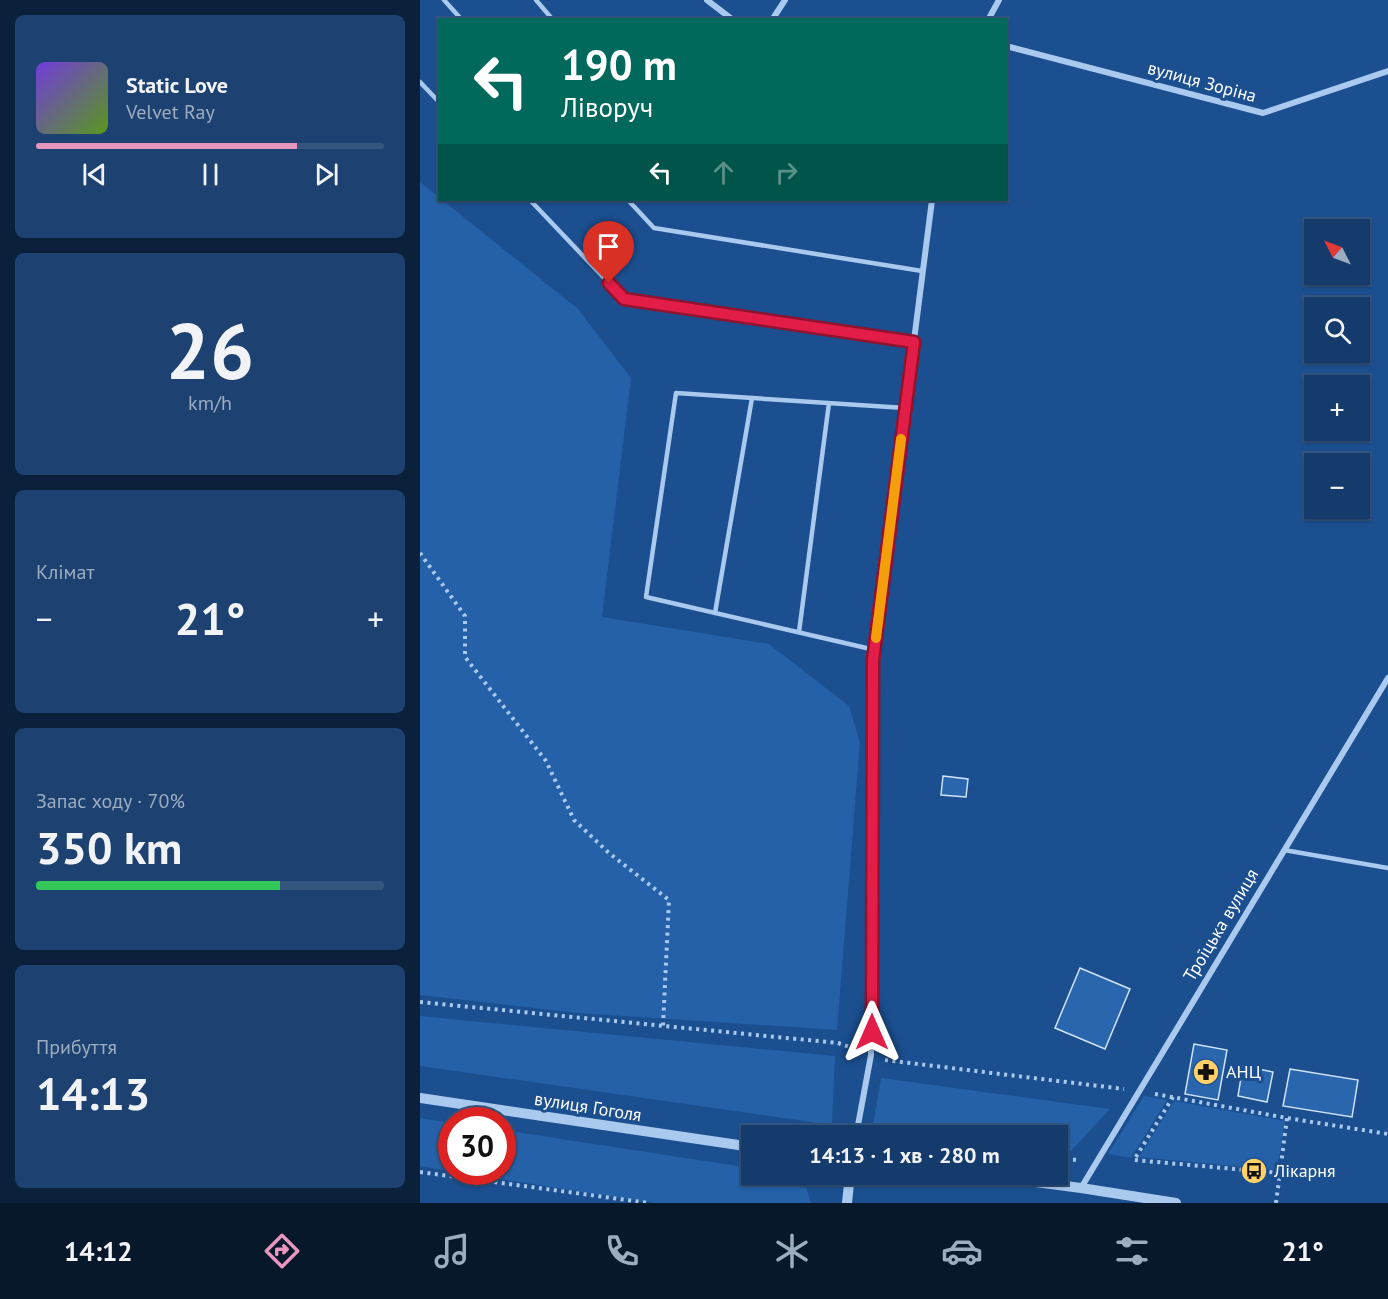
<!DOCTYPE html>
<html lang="uk">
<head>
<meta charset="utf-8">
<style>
  body { margin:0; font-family:"PT Sans",sans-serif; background:#1d4271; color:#f1f3f6; height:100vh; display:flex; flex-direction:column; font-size:22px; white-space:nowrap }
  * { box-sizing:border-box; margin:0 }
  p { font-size:20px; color:#9dadc1 }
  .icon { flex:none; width:33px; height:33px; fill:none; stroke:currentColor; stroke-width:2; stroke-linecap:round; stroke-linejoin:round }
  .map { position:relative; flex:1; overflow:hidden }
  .side { display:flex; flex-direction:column; gap:15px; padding:15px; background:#0b203b; width:420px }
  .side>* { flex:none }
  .hud { position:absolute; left:18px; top:18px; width:570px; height:183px; border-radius:0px; box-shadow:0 2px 4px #0004,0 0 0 2px #33557e; background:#00695c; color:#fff; overflow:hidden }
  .needle { width:39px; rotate:312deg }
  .fabs { position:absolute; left:884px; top:219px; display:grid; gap:12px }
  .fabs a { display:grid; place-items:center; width:66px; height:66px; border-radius:0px; background:#143b6b; box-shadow:0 2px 4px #0004,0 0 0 2px #33557e; font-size:30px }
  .speed { position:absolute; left:18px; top:1107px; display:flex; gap:12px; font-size:30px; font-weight:700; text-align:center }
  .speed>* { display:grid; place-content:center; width:78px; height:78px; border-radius:50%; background:#143b6b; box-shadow:0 2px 4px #0004,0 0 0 2px #33557e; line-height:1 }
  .speed .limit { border:9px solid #d22; background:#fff; color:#111 }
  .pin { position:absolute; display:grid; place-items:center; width:51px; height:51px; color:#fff; margin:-62px -26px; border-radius:50% 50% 50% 0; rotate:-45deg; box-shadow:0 0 6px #0007 }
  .pin .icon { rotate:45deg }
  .me { position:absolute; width:66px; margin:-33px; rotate:0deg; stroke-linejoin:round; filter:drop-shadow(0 0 4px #0008) }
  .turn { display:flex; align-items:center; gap:21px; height:126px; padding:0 24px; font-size:27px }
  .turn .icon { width:78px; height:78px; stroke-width:2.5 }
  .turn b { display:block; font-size:42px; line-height:51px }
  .lanes { display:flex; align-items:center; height:57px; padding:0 24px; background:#0003; justify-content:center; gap:30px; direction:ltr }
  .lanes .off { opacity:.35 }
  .big { font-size:45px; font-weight:700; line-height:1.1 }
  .side .widget { flex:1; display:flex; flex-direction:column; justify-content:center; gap:9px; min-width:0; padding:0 21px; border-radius:9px; background:#1d4271 }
  .side .dial { align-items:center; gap:0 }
  .dial b { font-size:78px; line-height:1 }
  .song { display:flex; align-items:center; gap:18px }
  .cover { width:72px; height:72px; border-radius:9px; background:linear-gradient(135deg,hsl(260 70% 55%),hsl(90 70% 35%)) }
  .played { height:6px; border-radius:3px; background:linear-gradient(90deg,#e797bd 75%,#33557e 75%) }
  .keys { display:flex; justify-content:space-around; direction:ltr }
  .heat { display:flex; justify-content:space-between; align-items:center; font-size:33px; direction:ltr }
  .charge { height:9px; border-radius:4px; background:linear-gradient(90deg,#34c759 70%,#33557e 0) }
  .trip { position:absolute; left:321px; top:1125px; width:327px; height:60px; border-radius:0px; background:#143b6b; box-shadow:0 2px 4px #0004,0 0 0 2px #33557e; font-weight:700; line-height:60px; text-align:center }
  .dock { display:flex; height:96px; justify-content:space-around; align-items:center; background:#08182b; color:#9dadc1 }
  .dock .icon { width:42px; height:42px }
  .dock .on { color:#e797bd }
  .dock b { font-size:27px; color:#f1f3f6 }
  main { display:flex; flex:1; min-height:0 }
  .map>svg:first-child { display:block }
</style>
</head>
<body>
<main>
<section class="side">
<div class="widget">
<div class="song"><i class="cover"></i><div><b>Static Love</b><p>Velvet Ray</p></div></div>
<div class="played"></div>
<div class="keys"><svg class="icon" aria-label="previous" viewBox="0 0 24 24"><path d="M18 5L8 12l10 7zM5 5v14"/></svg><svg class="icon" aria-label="pause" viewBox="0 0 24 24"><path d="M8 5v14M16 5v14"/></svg><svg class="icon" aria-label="next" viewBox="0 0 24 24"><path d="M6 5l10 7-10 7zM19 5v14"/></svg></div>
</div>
<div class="widget dial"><b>26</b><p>km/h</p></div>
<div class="widget"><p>Клімат</p>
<div class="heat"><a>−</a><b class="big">21°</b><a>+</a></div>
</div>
<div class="widget"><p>Запас ходу · 70%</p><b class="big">350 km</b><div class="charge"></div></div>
<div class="widget"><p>Прибуття</p><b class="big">14:13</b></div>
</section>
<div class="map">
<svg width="968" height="1203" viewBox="0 0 968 1203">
  <rect width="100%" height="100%" fill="#1b4f8f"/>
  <!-- green -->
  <g fill="#2461a8">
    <polygon points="0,182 158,309 211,378 182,617 349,644 429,706 440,742 417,1030 157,1013 0,995"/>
    <polygon points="0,1016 415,1056 412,1125 0,1066"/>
    <polygon points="461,1078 690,1109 651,1151 638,1150 638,1136 485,1136 452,1132"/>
    <polygon points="724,1096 747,1100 711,1158 688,1154"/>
    <polygon points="754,1101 865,1121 857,1170 719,1157"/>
    <polygon points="0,1118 31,1123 31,1171 0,1166"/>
    <polygon points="83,1130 331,1168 332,1174 383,1176 391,1203 234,1203 36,1172 82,1172"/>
  </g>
  <!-- building -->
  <g fill="#2a66ad" stroke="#cfe3fa" stroke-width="1.5">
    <polygon points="523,776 548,779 546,797 521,795"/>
    <polygon points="660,968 710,989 685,1049 635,1028"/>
    <polygon points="774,1044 807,1050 798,1100 765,1094"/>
    <polygon points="823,1066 853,1072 847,1102 818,1096"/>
    <polygon points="870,1069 938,1080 932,1117 863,1106"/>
  </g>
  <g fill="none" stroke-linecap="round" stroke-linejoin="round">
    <!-- path -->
    <g stroke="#a9c9ee" stroke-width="4" stroke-dasharray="3 4.5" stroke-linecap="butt">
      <polyline points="0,553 45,616 45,657 126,761 154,820 189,853 249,900 243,1026"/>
      <polyline points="0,1002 418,1043 438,1050"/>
      <polyline points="465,1060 704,1089"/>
      <polyline points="735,1094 867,1118 968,1134"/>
      <polyline points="753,1097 714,1160 860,1173"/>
      <polyline points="382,1127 422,1132"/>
      <polyline points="638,1159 660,1160"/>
      <polyline points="0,1172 229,1203"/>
      <polyline points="856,1203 867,1118"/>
    </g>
    <!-- service -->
    <g stroke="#a9c9ee" stroke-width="4.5">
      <polyline points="24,0 42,20"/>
      <polyline points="116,0 133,20"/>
      <polyline points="0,82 20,103"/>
      <polyline points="110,200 204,299 494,342"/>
      <polyline points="208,200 234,228 502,271"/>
      <polyline points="295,613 332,398"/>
      <polyline points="379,632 409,403"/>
      <polyline points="455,650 226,597 256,393 485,408"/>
      <polyline points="864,850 968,868"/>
    </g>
    <!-- minor -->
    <g stroke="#a9c9ee" stroke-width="6">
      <polyline points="287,0 313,20"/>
      <polyline points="352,20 365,0"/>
      <polyline points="568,20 579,0"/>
      <polyline points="586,46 843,113 968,71"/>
      <polyline points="436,1136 451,1055 453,660 512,200"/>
      <polyline points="661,1188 968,678"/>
    </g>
    <!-- tertiary -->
    <g stroke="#a9c9ee" stroke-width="10">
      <polyline points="0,1098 332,1147"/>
      <polyline points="553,1174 661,1188 756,1203"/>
      <polyline points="427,1203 430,1174"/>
    </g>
  </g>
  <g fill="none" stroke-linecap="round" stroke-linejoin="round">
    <!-- route casing -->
    <g stroke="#92132f" stroke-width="15">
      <polyline id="route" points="189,283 204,299 494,342 453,660 452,1032"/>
    </g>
    <!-- route -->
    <use href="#route" stroke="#e11d48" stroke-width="10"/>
    <!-- slow -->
    <polyline stroke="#f59e0b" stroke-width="10" points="456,638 481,439"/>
  </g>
  <!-- icons -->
  <defs>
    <g id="pharmacy-disc" transform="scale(1.35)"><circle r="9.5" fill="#ffd166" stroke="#1b4f8f"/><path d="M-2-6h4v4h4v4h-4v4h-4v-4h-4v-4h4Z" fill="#111"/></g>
    <g id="bus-disc" transform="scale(1.35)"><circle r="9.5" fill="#ffd166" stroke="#1b4f8f"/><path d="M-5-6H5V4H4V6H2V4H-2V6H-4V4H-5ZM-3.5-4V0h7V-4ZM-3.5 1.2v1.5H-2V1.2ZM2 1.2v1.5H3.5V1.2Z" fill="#111"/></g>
  </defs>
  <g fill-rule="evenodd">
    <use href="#pharmacy-disc" x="786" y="1072"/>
    <use href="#bus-disc" x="834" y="1171"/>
  </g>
  <g text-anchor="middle" stroke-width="6" stroke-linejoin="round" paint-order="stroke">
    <!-- street labels -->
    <g font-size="18" fill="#fff" stroke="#1b4f8f">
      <text transform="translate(782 82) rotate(15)" y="6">вулиця Зоріна</text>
      <text transform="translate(801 925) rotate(-59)" y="6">Троїцька вулиця</text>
      <text transform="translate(168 1107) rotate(9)" y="6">вулиця Гоголя</text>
    </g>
    <!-- poi labels -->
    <g font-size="18" fill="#fff" stroke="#1b4f8f" text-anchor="start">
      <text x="806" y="1078">АНЦ</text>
      <text x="854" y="1177">Лікарня</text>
    </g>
  </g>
</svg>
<div class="fabs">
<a><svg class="needle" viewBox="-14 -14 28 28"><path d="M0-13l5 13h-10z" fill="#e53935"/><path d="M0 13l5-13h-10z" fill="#9dadc1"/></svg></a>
<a><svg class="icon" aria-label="search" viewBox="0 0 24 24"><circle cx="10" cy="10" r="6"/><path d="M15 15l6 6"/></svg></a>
<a>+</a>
<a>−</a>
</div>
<div class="speed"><div class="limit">30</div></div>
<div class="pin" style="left:189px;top:283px;background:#d93025"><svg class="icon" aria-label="arrive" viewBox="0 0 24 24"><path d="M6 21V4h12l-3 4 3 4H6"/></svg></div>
<svg class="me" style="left:452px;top:1032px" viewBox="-20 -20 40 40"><path d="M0-17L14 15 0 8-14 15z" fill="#e11d48" stroke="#fff" stroke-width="4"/></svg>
<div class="trip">14:13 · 1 хв · 280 m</div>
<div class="hud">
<div class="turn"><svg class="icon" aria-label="left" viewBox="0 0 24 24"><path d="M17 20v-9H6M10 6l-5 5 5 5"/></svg><div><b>190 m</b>Ліворуч</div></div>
<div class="lanes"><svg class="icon" aria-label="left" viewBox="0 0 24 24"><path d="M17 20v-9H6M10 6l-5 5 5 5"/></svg><svg class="icon off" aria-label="ahead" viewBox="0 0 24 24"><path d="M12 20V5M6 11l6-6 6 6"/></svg><svg class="icon off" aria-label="right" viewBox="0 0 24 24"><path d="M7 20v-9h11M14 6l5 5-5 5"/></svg></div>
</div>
</div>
</main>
<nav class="dock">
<b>14:12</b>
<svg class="icon on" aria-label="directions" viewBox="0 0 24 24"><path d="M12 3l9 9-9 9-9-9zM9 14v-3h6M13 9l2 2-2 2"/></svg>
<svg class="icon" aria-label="music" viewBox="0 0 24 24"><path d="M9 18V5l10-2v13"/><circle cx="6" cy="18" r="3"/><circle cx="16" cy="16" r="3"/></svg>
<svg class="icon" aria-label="phone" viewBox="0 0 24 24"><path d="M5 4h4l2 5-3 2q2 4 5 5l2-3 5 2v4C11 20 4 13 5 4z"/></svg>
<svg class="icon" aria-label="climate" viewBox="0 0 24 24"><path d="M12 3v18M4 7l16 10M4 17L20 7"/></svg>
<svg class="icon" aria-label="car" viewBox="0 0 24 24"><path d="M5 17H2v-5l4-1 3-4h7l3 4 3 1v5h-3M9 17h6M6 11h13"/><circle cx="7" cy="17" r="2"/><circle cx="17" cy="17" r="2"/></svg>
<svg class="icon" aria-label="filters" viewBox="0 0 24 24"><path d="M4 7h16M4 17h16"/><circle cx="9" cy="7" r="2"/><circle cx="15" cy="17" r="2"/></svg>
<b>21°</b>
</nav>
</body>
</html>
